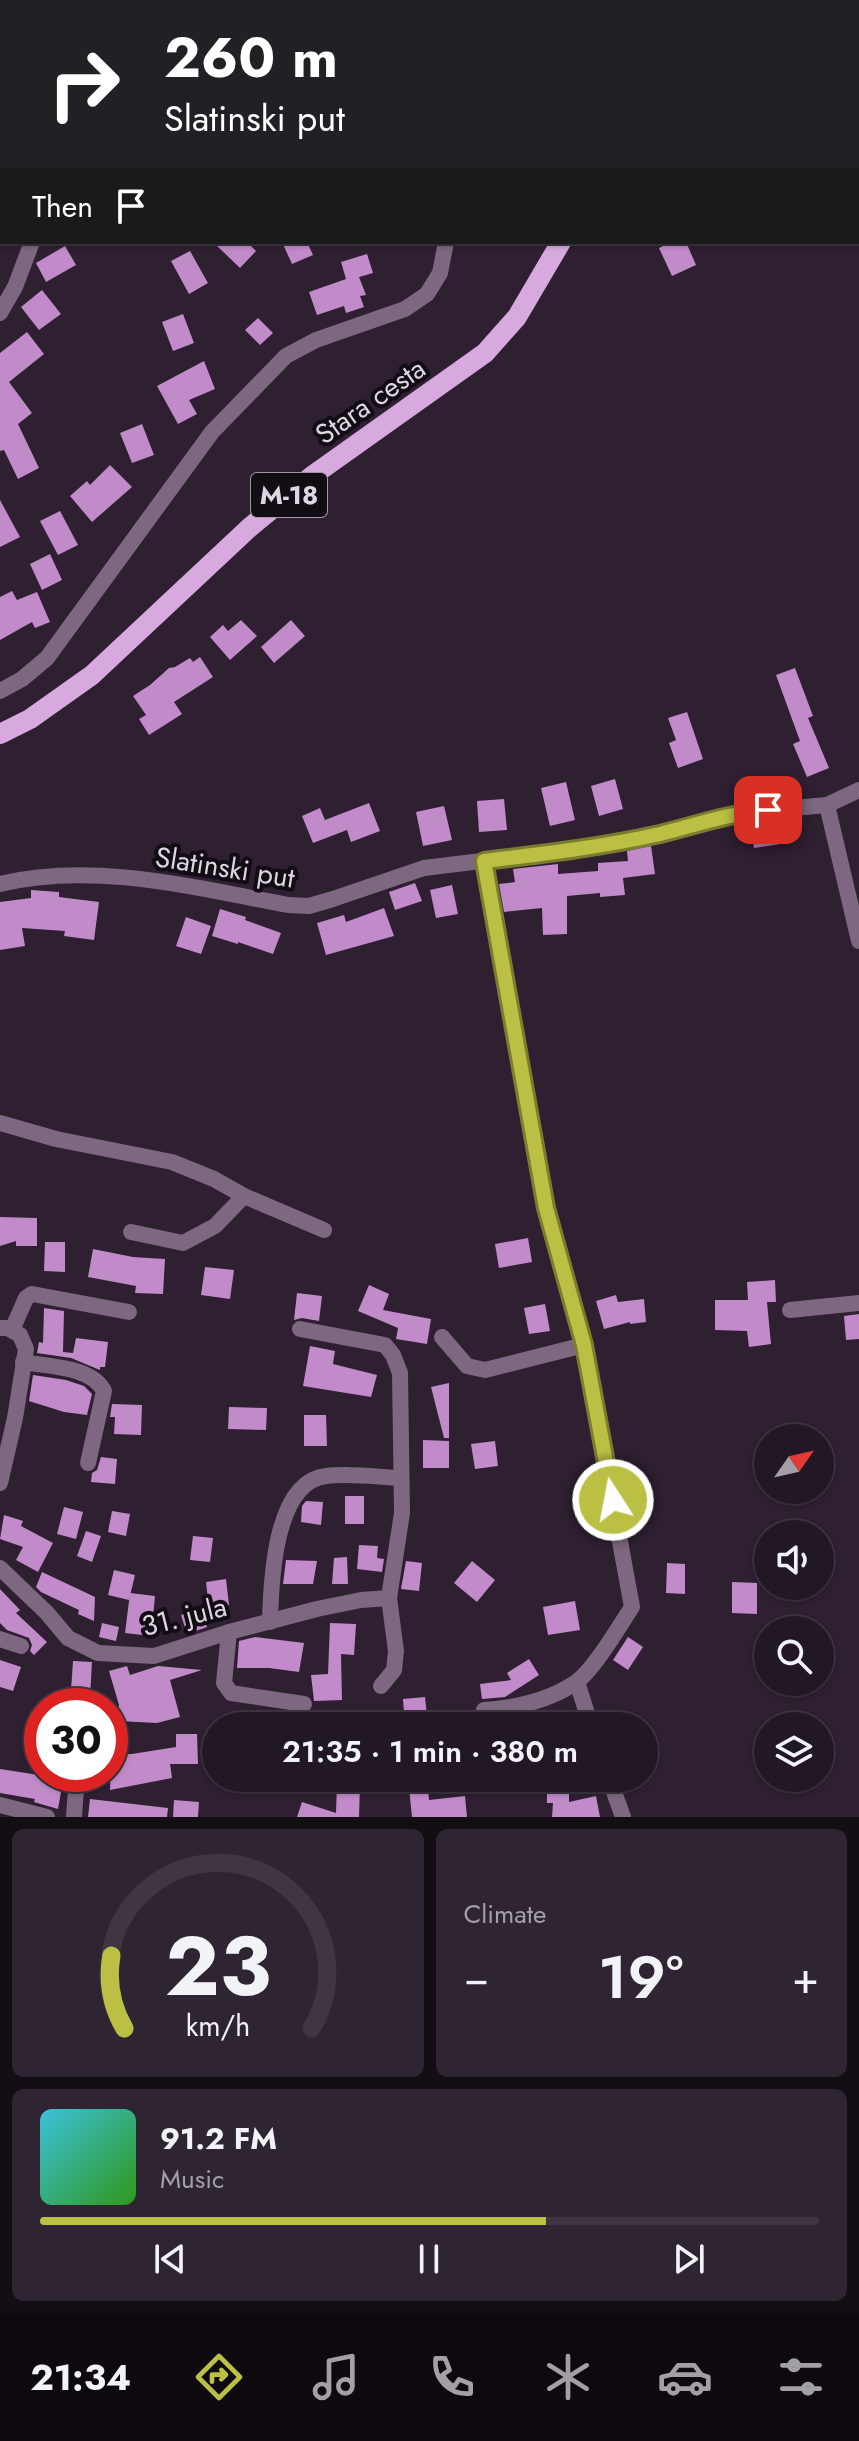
<!DOCTYPE html>
<html lang="en">
<head>
<meta charset="utf-8">
<style>
  body { margin:0; font-family:Jost,sans-serif; background:#2e2432; color:#f1f3f6; height:100vh; display:flex; flex-direction:column; font-size:30px; white-space:nowrap }
  * { box-sizing:border-box; margin:0 }
  p { font-size:26px; color:#a29fa7 }
  .icon { flex:none; width:44px; height:44px; fill:none; stroke:currentColor; stroke-width:2; stroke-linecap:round; stroke-linejoin:round }
  .map { position:relative; height:1817px; overflow:hidden }
  .side { display:flex; flex-direction:column; gap:12px; padding:12px; background:#130d14; flex:1 }
  .side>* { flex:none }
  .banner { position:absolute; left:0px; top:0px; width:860px; height:244px; box-shadow:0 2px 6px #0004,0 0 0 2px #3f3642; background:#202124; color:#fff; overflow:hidden }
  .needle { width:52px; rotate:56deg }
  .tools { position:absolute; left:754px; top:1424px; display:grid; gap:16px }
  .tools a { display:grid; place-items:center; width:80px; height:80px; border-radius:50%; background:#221725; box-shadow:0 2px 6px #0004,0 0 0 2px #3f3642; font-size:40px }
  .speed { position:absolute; left:24px; top:1688px; display:flex; gap:16px; font-size:40px; font-weight:700; text-align:center }
  .speed>* { display:grid; place-content:center; width:104px; height:104px; border-radius:50%; background:#221725; box-shadow:0 2px 6px #0004,0 0 0 2px #3f3642; line-height:1 }
  .speed .limit { border:12px solid #d22; background:#fff; color:#111 }
  .pin { position:absolute; display:grid; place-items:center; width:68px; height:68px; color:#fff; margin:-34px; border-radius:16px; box-shadow:0 4px 12px #0006 }
  .me { position:absolute; width:88px; margin:-44px; rotate:349deg; stroke-linejoin:round; filter:drop-shadow(0 0 6px #0008) }
  .turn { display:flex; align-items:center; gap:28px; height:168px; padding:0 32px; font-size:36px }
  .turn .icon { width:104px; height:104px; stroke-width:2.5 }
  .turn b { display:block; font-size:56px; line-height:68px }
  .then { display:flex; align-items:center; height:76px; padding:0 32px; background:#0003; gap:16px; font-size:30px }
  .big { font-size:60px; font-weight:600; line-height:1.1 }
  .side .card { flex:1; display:flex; flex-direction:column; justify-content:center; gap:12px; min-width:0; padding:0 28px; border-radius:12px; background:#2e2432 }
  .side .dial { align-items:center; gap:0 }
  .dial svg { height:208px; overflow:visible; fill:none; stroke:#3f3642; stroke-width:7; stroke-linecap:round; text-anchor:middle }
  .dial text { fill:#f1f3f6; stroke:none }
  .song { display:flex; align-items:center; gap:24px }
  .cover { width:96px; height:96px; border-radius:12px; background:linear-gradient(135deg,hsl(190 70% 55%),hsl(110 70% 35%)) }
  .played { height:8px; border-radius:4px; background:linear-gradient(90deg,#bbc045 65%,#3f3642 65%) }
  .keys { display:flex; justify-content:space-around; direction:ltr }
  .heat { display:flex; justify-content:space-between; align-items:center; font-size:44px; direction:ltr }
  .side .tiles { flex:1; display:grid; gap:12px; grid-template-columns:1fr 1fr }
  .card:last-child { grid-column:span 2 }
  .trip { position:absolute; left:202px; top:1712px; width:456px; height:80px; border-radius:40px; background:#221725; box-shadow:0 2px 6px #0004,0 0 0 2px #3f3642; font-weight:600; line-height:80px; text-align:center }
  .tab-bar { display:flex; height:128px; justify-content:space-around; align-items:center; background:#0e090f; color:#a29fa7 }
  .tab-bar .icon { width:56px; height:56px }
  .tab-bar .on { color:#bbc045 }
  .tab-bar b { font-size:36px; color:#f1f3f6 }
  .map>svg:first-child { display:block }
</style>
</head>
<body>
<div class="map">
<svg width="859" height="1817" viewBox="0 0 859 1817">
  <rect width="100%" height="100%" fill="#2e1f31"/>
  <!-- building -->
  <g fill="#c18bca">
    <polygon points="213,242 247,242 256,251 240,268"/>
    <polygon points="282,242 307,242 313,255 292,264"/>
    <polygon points="671,242 686,242 696,265 672,276 659,248"/>
    <polygon points="65,246 76,265 46,282 36,263"/>
    <polygon points="190,251 208,283 189,294 171,261"/>
    <polygon points="367,254 373,273 359,277 366,295 360,296 364,307 346,313 344,306 317,315 309,292 346,279 341,262"/>
    <polygon points="42,290 61,314 39,330 21,307"/>
    <polygon points="183,314 194,343 173,351 162,322"/>
    <polygon points="258,318 273,333 260,345 245,330"/>
    <polygon points="27,332 44,354 9,382 32,413 18,424 39,468 18,479 4,450 0,451 0,353"/>
    <polygon points="204,361 215,389 189,400 197,414 178,424 157,386"/>
    <polygon points="142,424 154,455 132,463 120,433"/>
    <polygon points="110,465 132,487 92,522 70,496 87,481 90,485"/>
    <polygon points="0,500 20,537 0,547"/>
    <polygon points="60,511 78,545 58,555 40,521"/>
    <polygon points="50,554 62,580 42,590 30,564"/>
    <polygon points="12,591 17,600 37,592 50,622 35,628 32,622 0,640 0,597"/>
    <polygon points="241,620 257,636 230,660 210,637 223,625 228,631"/>
    <polygon points="291,620 305,636 274,663 261,647"/>
    <polygon points="200,657 213,677 174,702 182,714 149,735 139,719 146,715 133,696 150,685 169,668 175,667 190,658 193,662"/>
    <polygon points="795,668 813,716 808,718 829,768 807,777 793,744 800,741 776,675"/>
    <polygon points="687,712 703,759 678,768 669,743 676,740 668,718"/>
    <polygon points="615,779 623,809 599,816 591,786"/>
    <polygon points="566,782 575,820 550,826 541,788"/>
    <polygon points="504,799 507,830 479,832 477,801"/>
    <polygon points="369,803 380,831 351,842 347,830 313,843 302,816 320,808 325,820"/>
    <polygon points="444,806 452,840 423,846 416,812"/>
    <polygon points="777,821 780,844 754,848 750,825"/>
    <polygon points="651,846 655,874 623,878 625,895 600,897 600,893 567,896 567,934 543,935 542,908 504,912 499,884 515,882 513,869 558,864 558,874 598,871 598,863 628,861 627,851"/>
    <polygon points="415,883 422,901 395,910 389,892"/>
    <polygon points="452,885 458,914 436,918 430,890"/>
    <polygon points="31,890 59,892 59,897 99,902 94,940 64,936 65,931 22,928 25,946 0,950 0,902 31,898"/>
    <polygon points="384,908 394,936 326,955 317,923 344,915 346,922"/>
    <polygon points="220,909 246,917 245,920 281,933 273,954 238,942 238,944 212,936"/>
    <polygon points="186,917 211,926 201,954 176,946"/>
    <polygon points="0,1217 37,1218 37,1246 16,1246 16,1241 0,1246"/>
    <polygon points="528,1238 532,1262 499,1268 495,1244"/>
    <polygon points="45,1242 65,1242 65,1272 44,1271"/>
    <polygon points="93,1249 133,1257 165,1259 163,1294 135,1293 136,1286 88,1277"/>
    <polygon points="205,1267 234,1270 230,1299 201,1295"/>
    <polygon points="775,1280 776,1302 767,1302 771,1344 749,1347 747,1331 715,1330 715,1300 748,1300 747,1282"/>
    <polygon points="369,1285 389,1294 383,1310 431,1319 427,1344 396,1339 398,1328 358,1311"/>
    <polygon points="297,1293 322,1296 319,1321 302,1318 294,1320"/>
    <polygon points="616,1295 618,1302 644,1299 646,1322 630,1324 630,1322 604,1329 596,1301"/>
    <polygon points="545,1304 550,1331 529,1334 524,1308"/>
    <polygon points="44,1308 64,1311 63,1352 73,1353 76,1338 108,1342 105,1367 100,1367 100,1370 71,1358 37,1353 39,1342 43,1343"/>
    <polygon points="859,1314 859,1339 846,1340 844,1316"/>
    <polygon points="310,1346 335,1351 333,1364 377,1375 371,1397 303,1386"/>
    <polygon points="33,1375 66,1380 84,1386 92,1394 87,1415 64,1412 29,1401"/>
    <polygon points="449,1383 449,1438 444,1438 431,1387"/>
    <polygon points="112,1404 142,1405 141,1435 114,1434 115,1417 110,1417"/>
    <polygon points="229,1407 267,1408 266,1430 228,1429"/>
    <polygon points="304,1415 326,1415 327,1446 304,1446"/>
    <polygon points="423,1440 449,1441 449,1468 423,1468"/>
    <polygon points="495,1441 498,1466 475,1469 471,1444"/>
    <polygon points="101,1457 117,1459 115,1484 91,1482 92,1473 97,1470"/>
    <rect x="345" y="1496" width="19" height="28"/>
    <polygon points="306,1501 323,1502 321,1525 301,1522 302,1506"/>
    <polygon points="64,1507 83,1512 76,1539 57,1534"/>
    <polygon points="112,1511 130,1514 126,1536 108,1532"/>
    <polygon points="4,1515 23,1521 21,1526 53,1543 38,1572 16,1560 23,1547 0,1539"/>
    <polygon points="86,1531 101,1536 92,1562 77,1556"/>
    <polygon points="193,1536 213,1538 210,1562 190,1560"/>
    <polygon points="359,1545 378,1546 377,1558 384,1559 382,1572 357,1569"/>
    <polygon points="347,1557 348,1584 332,1584 334,1558"/>
    <polygon points="286,1560 317,1561 313,1584 283,1584"/>
    <polygon points="406,1561 422,1563 419,1591 401,1589"/>
    <polygon points="472,1561 495,1580 477,1602 454,1583"/>
    <polygon points="667,1563 685,1564 685,1594 666,1593"/>
    <polygon points="114,1570 135,1575 129,1600 108,1595"/>
    <polygon points="42,1572 95,1597 94,1621 78,1614 79,1610 41,1592 36,1587"/>
    <polygon points="226,1579 229,1605 209,1608 206,1582"/>
    <polygon points="732,1582 757,1583 757,1614 732,1613"/>
    <polygon points="0,1589 20,1610 16,1613 47,1642 34,1655 30,1651 32,1645 29,1638 7,1630 0,1623"/>
    <polygon points="130,1593 155,1596 151,1636 125,1633"/>
    <polygon points="575,1601 580,1630 548,1635 543,1607"/>
    <polygon points="202,1609 207,1627 187,1634 181,1615"/>
    <polygon points="102,1623 119,1627 116,1641 99,1637"/>
    <polygon points="330,1623 356,1624 354,1655 341,1654 342,1700 314,1701 311,1675 328,1674"/>
    <polygon points="255,1637 304,1643 299,1672 269,1668 237,1668 239,1641"/>
    <polygon points="628,1637 643,1647 628,1670 613,1660"/>
    <polygon points="529,1659 539,1675 505,1697 482,1699 480,1684 511,1680 507,1673"/>
    <polygon points="0,1660 21,1667 13,1691 0,1687"/>
    <polygon points="73,1661 92,1662 90,1697 79,1696 71,1690"/>
    <polygon points="127,1666 130,1675 158,1666 202,1670 170,1680 180,1717 157,1723 118,1721 119,1705 109,1671"/>
    <polygon points="425,1697 428,1726 405,1726 403,1699"/>
    <polygon points="176,1734 197,1734 198,1764 170,1764 172,1778 110,1790 111,1754 132,1754 176,1747"/>
    <polygon points="0,1769 39,1775 64,1775 58,1809 34,1802 35,1799 0,1793"/>
    <polygon points="408,1778 427,1778 429,1800 465,1796 467,1817 412,1817"/>
    <polygon points="337,1783 360,1784 359,1817 297,1817 302,1802 336,1813"/>
    <polygon points="547,1785 569,1785 569,1802 596,1796 600,1817 552,1817 553,1803 547,1803"/>
    <polygon points="90,1799 168,1808 167,1817 88,1817"/>
    <polygon points="174,1800 199,1802 198,1817 173,1817"/>
  </g>
  <g fill="none" stroke-linecap="round" stroke-linejoin="round">
    <!-- street -->
    <g stroke="#7e6781" stroke-width="16">
      <polyline points="510,2 511,0"/>
      <polyline points="0,10 2,12"/>
      <polyline points="0,313 15,287 32,242"/>
      <polyline points="0,691 22,679 47,658 212,432 286,356 316,340 405,309 427,294 440,273 446,242"/>
      <polyline points="827,805 859,941"/>
      <path d="M484,861l62,347 38,137 48,262c-13,20 -39,64 -57,76 -27,18 -60,25 -91,27"/>
      <path d="M0,884c92,-23 197,4 288,21l21,1 24,-7 91,-31 163,-20 74,-15 77,-20 89,-8 32,-15"/>
      <polyline points="0,1123 56,1139 172,1162 214,1179 244,1196 324,1230"/>
      <polyline points="131,1232 183,1243 215,1226 244,1196"/>
      <polyline points="790,1310 859,1303"/>
      <polyline points="0,1328 8,1328 20,1335 26,1349 15,1418 0,1483"/>
      <polyline points="300,1329 385,1345 393,1355 400,1373 402,1513 389,1598 396,1651 394,1670 381,1686"/>
      <polyline points="12,1330 26,1298 32,1294 129,1312"/>
      <polyline points="442,1337 467,1366 485,1370 584,1345"/>
      <path d="M23,1362c26,5 68,4 81,29l-16,72"/>
      <polyline points="0,1568 47,1613 68,1638 98,1653 154,1656 229,1632 317,1609 361,1600 389,1598"/>
      <path d="M270,1622c1,-40 4,-140 56,-146 24,-3 51,1 75,2"/>
      <polyline points="229,1632 224,1683 231,1693 304,1704"/>
      <polyline points="0,1639 21,1646"/>
      <polyline points="577,1682 591,1726"/>
      <polyline points="609,1778 623,1817"/>
      <polyline points="0,1805 47,1817"/>
      <polyline points="74,1817 77,1774"/>
    </g>
    <!-- primary -->
    <g stroke="#d7a9df" stroke-width="20">
      <polyline points="711,2 713,0"/>
      <polyline points="0,734 30,719 92,675 249,528 312,476 485,353 517,317 561,242"/>
    </g>
  </g>
  <g fill="none" stroke-linecap="round" stroke-linejoin="round">
    <!-- route casing -->
    <g stroke="#7a7d2d" stroke-width="20">
      <path id="route" d="M613,1500l-29,-155 -38,-137 -62,-347c59,-7 118,-14 176,-27 36,-9 70,-21 108,-24"/>
    </g>
    <!-- route -->
    <use href="#route" stroke="#bbc045" stroke-width="14"/>
  </g>
  <g text-anchor="middle" stroke-width="8" stroke-linejoin="round" paint-order="stroke">
    <!-- shield labels -->
    <rect fill="#120c14" stroke="#a299a4" stroke-width="2" x="251" y="473" width="76" height="44" rx="6"/>
    <g font-size="26" font-weight="bold" fill="#dfd5e1">
      <text x="289" y="504">M-18</text>
    </g>
    <!-- street labels -->
    <g font-size="28" fill="#dfd5e1" stroke="#120c14">
      <text transform="translate(370 401) rotate(-35)" y="10">Stara cesta</text>
      <text transform="translate(225 867) rotate(9)" y="10">Slatinski put</text>
      <text transform="translate(184 1616) rotate(-14)" y="10">31. jula</text>
    </g>
  </g>
</svg>
<div class="tools">
<a><svg class="needle" viewBox="-14 -14 28 28"><path d="M0-13l5 13h-10z" fill="#e53935"/><path d="M0 13l5-13h-10z" fill="#a29fa7"/></svg></a>
<a><svg class="icon" aria-label="sound" viewBox="0 0 24 24"><path d="M4 9h4l5-4v14l-5-4H4zM17 9q2 3 0 6"/></svg></a>
<a><svg class="icon" aria-label="search" viewBox="0 0 24 24"><circle cx="10" cy="10" r="6"/><path d="M15 15l6 6"/></svg></a>
<a><svg class="icon" aria-label="layers" viewBox="0 0 24 24"><path d="M12 4l9 5-9 5-9-5zM3 14l9 5 9-5"/></svg></a>
</div>
<div class="speed"><div class="limit">30</div></div>
<div class="pin" style="left:768px;top:810px;background:#d93025"><svg class="icon" aria-label="arrive" viewBox="0 0 24 24"><path d="M6 21V4h12l-3 4 3 4H6"/></svg></div>
<svg class="me" style="left:613px;top:1500px" viewBox="-20 -20 40 40"><circle r="17" fill="#bbc045" stroke="#fff" stroke-width="3"/><path d="M0-11L8 9 0 5-8 9z" fill="#fff"/></svg>
<div class="trip">21:35 · 1 min · 380 m</div>
<div class="banner">
<div class="turn"><svg class="icon" aria-label="right" viewBox="0 0 24 24"><path d="M7 20v-9h11M14 6l5 5-5 5"/></svg><div><b>260 m</b>Slatinski put</div></div>
<div class="then">Then<svg class="icon" aria-label="arrive" viewBox="0 0 24 24"><path d="M6 21V4h12l-3 4 3 4H6"/></svg></div>
</div>
</div>
<section class="side">
<div class="tiles">
<div class="card dial"><svg viewBox="0 0 100 80">
<path d="M14 69A42 42 0 1 1 86 69"/>
<path d="M14 69A42 42 0 0 1 9 41" stroke="#bbc045"/>
<text x="50" y="56" font-size="32" font-weight="700">23</text>
<text x="50" y="72" font-size="11">km/h</text>
</svg></div>
<div class="card"><p>Climate</p>
<div class="heat"><a>−</a><b class="big">19°</b><a>+</a></div>
</div>
<div class="card">
<div class="song"><i class="cover"></i><div><b>91.2 FM</b><p>Music</p></div></div>
<div class="played"></div>
<div class="keys"><svg class="icon" aria-label="previous" viewBox="0 0 24 24"><path d="M18 5L8 12l10 7zM5 5v14"/></svg><svg class="icon" aria-label="pause" viewBox="0 0 24 24"><path d="M8 5v14M16 5v14"/></svg><svg class="icon" aria-label="next" viewBox="0 0 24 24"><path d="M6 5l10 7-10 7zM19 5v14"/></svg></div>
</div>
</div>
</section>
<nav class="tab-bar">
<b>21:34</b>
<svg class="icon on" aria-label="directions" viewBox="0 0 24 24"><path d="M12 3l9 9-9 9-9-9zM9 14v-3h6M13 9l2 2-2 2"/></svg>
<svg class="icon" aria-label="music" viewBox="0 0 24 24"><path d="M9 18V5l10-2v13"/><circle cx="6" cy="18" r="3"/><circle cx="16" cy="16" r="3"/></svg>
<svg class="icon" aria-label="phone" viewBox="0 0 24 24"><path d="M5 4h4l2 5-3 2q2 4 5 5l2-3 5 2v4C11 20 4 13 5 4z"/></svg>
<svg class="icon" aria-label="climate" viewBox="0 0 24 24"><path d="M12 3v18M4 7l16 10M4 17L20 7"/></svg>
<svg class="icon" aria-label="car" viewBox="0 0 24 24"><path d="M5 17H2v-5l4-1 3-4h7l3 4 3 1v5h-3M9 17h6M6 11h13"/><circle cx="7" cy="17" r="2"/><circle cx="17" cy="17" r="2"/></svg>
<svg class="icon" aria-label="filters" viewBox="0 0 24 24"><path d="M4 7h16M4 17h16"/><circle cx="9" cy="7" r="2"/><circle cx="15" cy="17" r="2"/></svg>
</nav>
</body>
</html>
